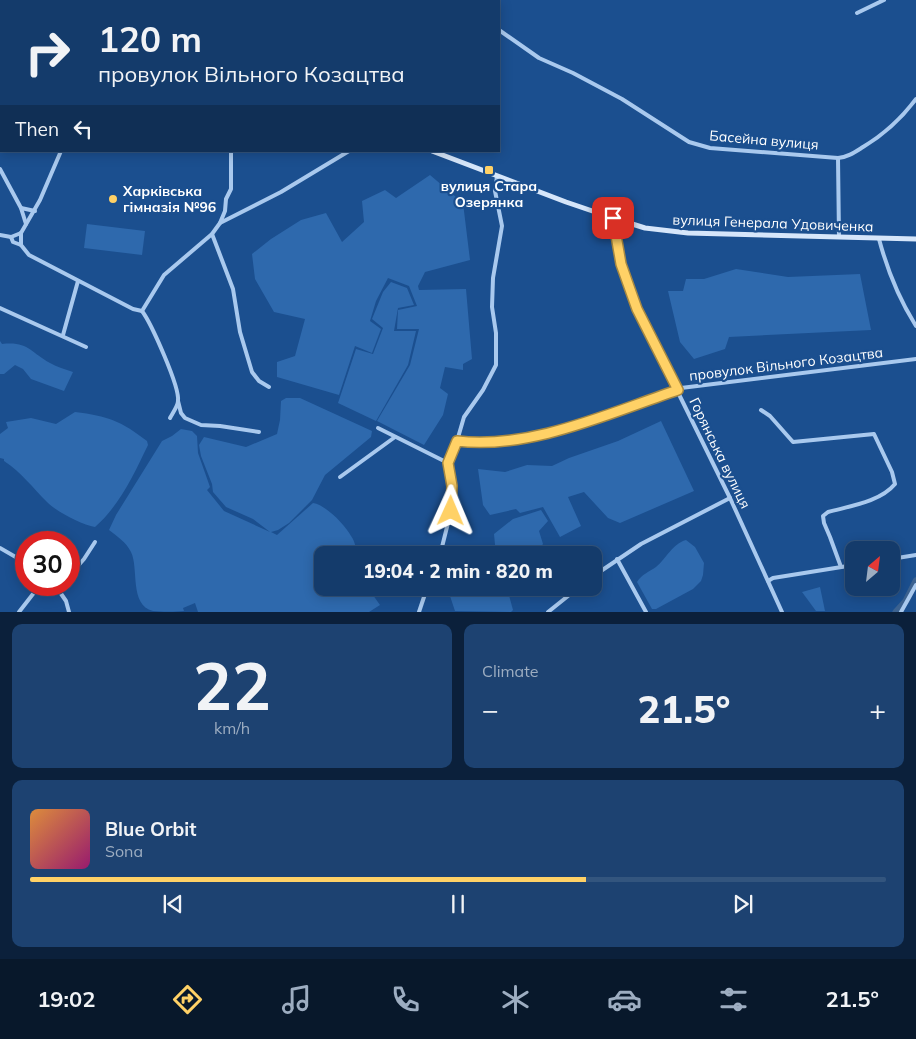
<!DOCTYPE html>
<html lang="en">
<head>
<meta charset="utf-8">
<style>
  body { margin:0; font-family:Mulish,sans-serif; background:#1d4271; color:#f1f3f6; height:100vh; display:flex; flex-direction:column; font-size:19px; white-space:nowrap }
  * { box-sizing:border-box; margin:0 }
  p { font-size:16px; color:#9dadc1 }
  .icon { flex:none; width:28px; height:28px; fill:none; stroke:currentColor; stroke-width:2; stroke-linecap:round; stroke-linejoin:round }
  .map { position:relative; height:612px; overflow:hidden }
  .details { display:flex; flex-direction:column; gap:12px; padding:12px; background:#0b203b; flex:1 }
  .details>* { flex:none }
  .banner { position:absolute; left:0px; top:0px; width:500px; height:152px; box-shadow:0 2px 12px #0003,0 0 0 1px #33557e; background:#143b6b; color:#f1f3f6; overflow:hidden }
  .needle { width:32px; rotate:28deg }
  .tools { position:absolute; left:845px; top:541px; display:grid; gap:10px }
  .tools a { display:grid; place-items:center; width:55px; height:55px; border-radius:10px; background:#143b6b; box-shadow:0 2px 12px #0003,0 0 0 1px #33557e; font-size:25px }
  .speed { position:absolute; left:15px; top:531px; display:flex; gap:10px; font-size:25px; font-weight:700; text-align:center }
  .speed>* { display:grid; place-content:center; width:65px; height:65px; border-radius:50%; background:#143b6b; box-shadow:0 2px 12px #0003,0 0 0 1px #33557e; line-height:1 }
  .speed .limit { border:8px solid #d22; background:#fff; color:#111 }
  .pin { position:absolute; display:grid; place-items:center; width:42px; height:42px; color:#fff; margin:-21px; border-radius:10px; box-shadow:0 2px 8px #0006 }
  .me { position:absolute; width:55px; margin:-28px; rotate:1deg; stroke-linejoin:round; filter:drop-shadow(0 0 4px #0008) }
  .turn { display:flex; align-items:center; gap:18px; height:105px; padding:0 15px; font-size:22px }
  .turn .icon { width:65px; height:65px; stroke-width:2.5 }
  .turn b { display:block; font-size:35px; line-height:42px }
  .then { display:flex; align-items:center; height:48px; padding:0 15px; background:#0003; gap:10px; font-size:19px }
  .big { font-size:38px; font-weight:800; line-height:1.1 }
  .details .tile { flex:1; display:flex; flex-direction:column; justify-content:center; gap:8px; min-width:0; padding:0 18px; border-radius:10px; background:#1d4271 }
  .details .dial { align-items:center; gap:0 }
  .dial b { font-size:65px; line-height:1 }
  .song { display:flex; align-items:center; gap:15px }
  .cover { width:60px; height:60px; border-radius:8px; background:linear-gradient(135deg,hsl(30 70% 55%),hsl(320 70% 35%)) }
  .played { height:5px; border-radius:2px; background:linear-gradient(90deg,#ffd166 65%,#33557e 65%) }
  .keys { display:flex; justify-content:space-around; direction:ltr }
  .heat { display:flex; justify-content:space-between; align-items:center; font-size:28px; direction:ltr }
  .details .tiles { flex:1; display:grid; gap:12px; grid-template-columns:1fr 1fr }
  .tile:last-child { grid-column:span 2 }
  .trip { position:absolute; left:314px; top:546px; width:288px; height:50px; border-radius:10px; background:#143b6b; box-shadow:0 2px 12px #0003,0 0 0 1px #33557e; font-weight:800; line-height:50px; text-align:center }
  .menu { display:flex; height:80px; justify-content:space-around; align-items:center; background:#08182b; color:#9dadc1 }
  .menu .icon { width:35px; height:35px }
  .menu .active { color:#ffd166 }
  .menu b { font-size:22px; color:#f1f3f6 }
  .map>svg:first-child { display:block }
</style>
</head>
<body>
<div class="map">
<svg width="916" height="612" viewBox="0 0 916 612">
  <rect width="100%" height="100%" fill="#1b4f8f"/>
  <!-- green -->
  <g fill="#2e69ad">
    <polygon points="430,175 463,203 470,260 425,272 418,286 419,290 466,289 472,359 463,364 463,370 445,367 440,388 448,394 443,415 424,445 377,421 410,365 419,329 397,329 398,310 417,306 409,286 388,278 376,301 370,321 381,329 372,353 355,346 339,395 277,377 277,362 295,356 305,319 274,312 255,279 252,254 271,239 301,220 326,213 342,242 364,222 362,201 385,190 396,198"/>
    <polygon points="87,224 145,231 142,255 84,248"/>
    <polygon points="736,269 788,277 860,274 871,330 729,337 725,349 694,359 680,342 668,291 683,291 686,279 704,279"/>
    <polygon points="391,282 407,288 414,305 398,308 394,331 416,331 408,365 376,421 338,403 356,349 373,354 383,328 372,319 383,292"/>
    <path d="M0,341l2,3c26,-3 28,8 48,19 7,4 15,6 23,9l-9,19 -33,-12 -8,-10 -8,-4 -11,9h-4z"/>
    <path d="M286,398h14l72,33 -1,6 -46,38 -13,25 -23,23 -11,7 -7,2 6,3 36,-32c13,2 32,22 38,33 4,5 5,13 7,19h-36v33h46l12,17 -11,7h-171l-3,-9 -12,5 1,3c-9,1 -22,1 -31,0 -24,-6 -14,-43 -22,-59 -5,-10 -13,-15 -22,-22l7,-15 46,-74 10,-5 9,-7 11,2 5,5 1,17 12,34 -3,3 17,21 46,21 -17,-13 -27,-12 -13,-15 -1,-8 -11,-28 -2,-11 5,-8 42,10 31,-13 3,-14 1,-19z"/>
    <path d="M75,412c33,4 46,9 72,29l1,4c-14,29 -28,60 -53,82 -13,-2 -38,-15 -48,-25 -15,-15 -25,-29 -43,-41v-2l-4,-1v-24l8,-6 -2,-6 25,-4 25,6z"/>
    <polygon points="661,421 694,491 620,523 608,518 584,492 568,497 581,526 560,537 543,507 520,513 516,509 490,515 483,505 478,469 505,472 527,465 552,466 569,458 618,441"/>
    <polygon points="541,510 548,521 539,531 543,544 534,555 496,555 494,534 513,519"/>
    <path d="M686,540l9,7 9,16 -1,12 -2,6 -8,8 -37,20h-4l-15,-27c5,-8 12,-10 19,-15 11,-9 16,-23 30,-27z"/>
    <polygon points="820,587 825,611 816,611 802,592"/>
    <polygon points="450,588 507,588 513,610 511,612 455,611 448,590"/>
  </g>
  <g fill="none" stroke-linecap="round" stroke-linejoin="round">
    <!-- river -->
    <polyline stroke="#3c6290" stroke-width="7" points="896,612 906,601 916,581"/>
    <!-- minor -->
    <g stroke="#a9c9ee" stroke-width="4">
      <polyline points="30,0 30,1"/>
      <polyline points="90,0 91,1"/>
      <polyline points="228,0 229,1"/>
      <polyline points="454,0 457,1"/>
      <polyline points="426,1 427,0"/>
      <polyline points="857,13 884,0"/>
      <path d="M499,30l40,28 34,15 49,26 67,43 21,6 128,10c10,-1 17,-6 25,-11 22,-13 38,-28 53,-48"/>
      <polyline points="838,158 839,237"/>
      <polyline points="0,169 21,208 26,224"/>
      <polyline points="21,208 35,211"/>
      <polyline points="613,218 621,265 637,309 730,498 782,612"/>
      <polyline points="220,223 225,211 226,199 231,189 231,151"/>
      <polyline points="21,233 21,245 29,255 133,309 142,311 164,275 212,234 220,223 281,192 349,151"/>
      <polyline points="21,233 40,200 61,151"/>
      <polyline points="212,234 233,289 240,332 252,372 259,381 269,387"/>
      <polyline points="0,235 11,237 21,233"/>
      <polyline points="11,237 13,242 21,245"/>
      <path d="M879,239c8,30 20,60 37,87"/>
      <polyline points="0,308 86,347"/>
      <path d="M142,311c9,12 38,76 36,90 0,5 -6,13 -8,17"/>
      <polyline points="63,335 78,281"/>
      <polyline points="178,401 181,413 185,418 201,425 220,426 259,432"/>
      <path d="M761,410l9,6 23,26 81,-8 18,38 3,12c-15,18 -45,22 -67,28l-5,4 1,7 6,14 11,30"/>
      <polyline points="378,428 448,463"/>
      <polyline points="457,441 487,442 519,440 571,426 681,388 916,359"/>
      <polyline points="340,477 395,437"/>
      <polyline points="0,548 26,563"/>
      <polyline points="440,555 451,511 451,486 448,463 450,456 457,441 464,417 483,390 496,365 496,333 492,307 493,278 502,226 495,191 497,176"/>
      <polyline points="617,559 646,612"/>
      <polyline points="891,559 916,555"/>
      <polyline points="69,576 84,559 95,542"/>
      <polyline points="592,577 641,544 730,498"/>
      <polyline points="768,581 773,578 854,565"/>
      <polyline points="55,585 66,601 69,612"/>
      <polyline points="19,612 40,585"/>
      <polyline points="419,612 427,588"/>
      <polyline points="548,612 578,588"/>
      <polyline points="901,612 916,585"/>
    </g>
    <!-- secondary -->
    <g stroke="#d6e6fa" stroke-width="5">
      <polyline points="0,106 1,106"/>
      <polyline points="432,151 566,202 613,218 645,228 688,233 916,239"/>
    </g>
  </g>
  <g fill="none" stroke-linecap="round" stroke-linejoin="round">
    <!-- route casing -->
    <g stroke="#a68842" stroke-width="12">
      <path id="route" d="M451,511l1,-25 -4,-23 9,-22c73,9 152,-28 221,-51l-41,-81 -16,-45 -8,-46"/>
    </g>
    <!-- route -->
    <use href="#route" stroke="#ffd166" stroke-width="9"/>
  </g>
  <!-- markers -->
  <g fill="#ffd166" stroke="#1b4f8f" stroke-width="2">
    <rect x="484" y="165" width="10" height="10" rx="2.5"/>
    <circle cx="113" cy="199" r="5"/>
  </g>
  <g text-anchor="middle" stroke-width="4.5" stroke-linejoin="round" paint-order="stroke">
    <!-- street labels -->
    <g font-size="14" fill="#fff" stroke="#1b4f8f">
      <text transform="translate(764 140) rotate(5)" y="5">Басейна вулиця</text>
      <text transform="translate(773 223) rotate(2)" y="5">вулиця Генерала Удовиченка</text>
      <text transform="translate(786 364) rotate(-7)" y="5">провулок Вільного Козацтва</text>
      <text transform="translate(720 453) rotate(64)" y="5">Горянська вулиця</text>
    </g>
    <!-- poi labels -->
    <g font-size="14" font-weight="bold" fill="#fff" stroke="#1b4f8f">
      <text x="489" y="191">вулиця Стара<tspan x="489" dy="16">Озерянка</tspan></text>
      <text x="123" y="196" text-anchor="start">Харківська<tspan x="123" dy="16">гімназія №96</tspan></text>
    </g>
  </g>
</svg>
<div class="tools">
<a><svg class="needle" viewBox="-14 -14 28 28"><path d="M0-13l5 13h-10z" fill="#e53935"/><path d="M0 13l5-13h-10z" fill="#9dadc1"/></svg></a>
</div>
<div class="speed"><div class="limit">30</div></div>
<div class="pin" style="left:613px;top:218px;background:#d93025"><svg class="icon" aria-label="arrive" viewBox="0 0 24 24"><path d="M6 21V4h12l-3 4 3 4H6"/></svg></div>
<svg class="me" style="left:451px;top:511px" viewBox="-20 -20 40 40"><path d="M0-17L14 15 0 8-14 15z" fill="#ffd166" stroke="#fff" stroke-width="4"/></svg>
<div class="trip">19:04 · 2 min · 820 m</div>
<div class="banner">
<div class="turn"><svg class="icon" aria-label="right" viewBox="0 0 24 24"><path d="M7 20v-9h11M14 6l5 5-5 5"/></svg><div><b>120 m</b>провулок Вільного Козацтва</div></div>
<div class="then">Then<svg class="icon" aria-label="left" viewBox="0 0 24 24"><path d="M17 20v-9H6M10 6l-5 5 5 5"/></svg></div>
</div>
</div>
<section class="details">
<div class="tiles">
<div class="tile dial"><b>22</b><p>km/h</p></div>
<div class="tile"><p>Climate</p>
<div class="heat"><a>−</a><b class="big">21.5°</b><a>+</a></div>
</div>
<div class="tile">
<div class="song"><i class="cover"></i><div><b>Blue Orbit</b><p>Sona</p></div></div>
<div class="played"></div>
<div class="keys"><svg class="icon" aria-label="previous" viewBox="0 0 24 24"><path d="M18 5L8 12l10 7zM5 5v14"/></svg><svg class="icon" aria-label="pause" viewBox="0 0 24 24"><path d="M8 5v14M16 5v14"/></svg><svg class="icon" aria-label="next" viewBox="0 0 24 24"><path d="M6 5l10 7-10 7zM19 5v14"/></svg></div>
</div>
</div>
</section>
<nav class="menu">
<b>19:02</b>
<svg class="icon active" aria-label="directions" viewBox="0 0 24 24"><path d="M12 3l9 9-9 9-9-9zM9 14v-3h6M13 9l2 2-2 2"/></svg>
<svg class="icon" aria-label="music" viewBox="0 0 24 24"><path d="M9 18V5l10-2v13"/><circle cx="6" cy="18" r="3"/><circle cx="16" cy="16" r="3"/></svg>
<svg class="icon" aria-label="phone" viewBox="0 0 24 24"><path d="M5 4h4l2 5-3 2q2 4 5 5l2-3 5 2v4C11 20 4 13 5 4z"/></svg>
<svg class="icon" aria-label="climate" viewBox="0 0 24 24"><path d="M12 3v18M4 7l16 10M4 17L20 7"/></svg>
<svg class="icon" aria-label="car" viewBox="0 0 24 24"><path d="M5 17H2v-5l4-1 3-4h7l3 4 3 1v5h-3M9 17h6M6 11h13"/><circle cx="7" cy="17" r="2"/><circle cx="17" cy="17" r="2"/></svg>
<svg class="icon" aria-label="filters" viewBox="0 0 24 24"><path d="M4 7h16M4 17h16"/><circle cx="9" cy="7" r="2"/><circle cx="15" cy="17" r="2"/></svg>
<b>21.5°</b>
</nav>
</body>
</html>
